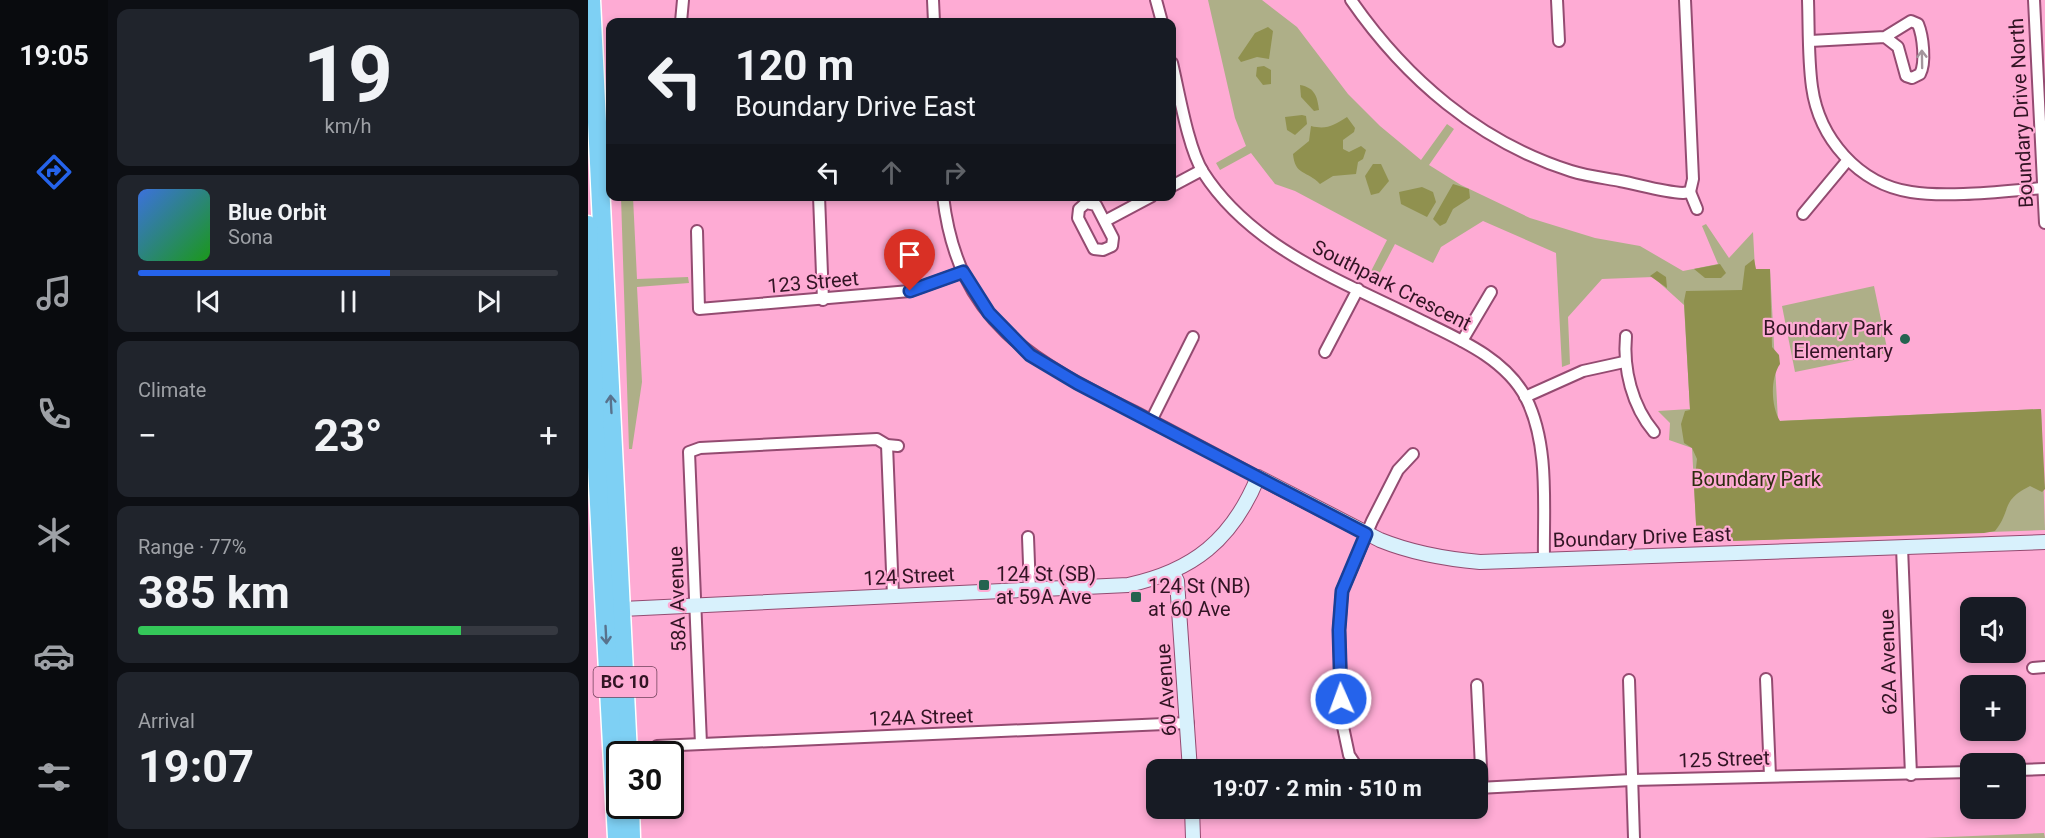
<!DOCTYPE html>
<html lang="en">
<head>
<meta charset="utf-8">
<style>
  body { margin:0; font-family:Roboto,sans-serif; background:#20242c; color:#f1f3f6; height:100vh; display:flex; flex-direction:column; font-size:22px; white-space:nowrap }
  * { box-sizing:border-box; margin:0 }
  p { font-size:20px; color:#9ea1a6 }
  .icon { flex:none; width:33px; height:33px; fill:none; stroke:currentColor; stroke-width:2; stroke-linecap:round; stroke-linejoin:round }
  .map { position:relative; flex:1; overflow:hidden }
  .side { display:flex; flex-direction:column; gap:9px; padding:9px; background:#0d0f14; width:480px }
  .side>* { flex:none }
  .banner { position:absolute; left:18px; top:18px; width:570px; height:183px; border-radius:12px; box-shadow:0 3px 9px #0003; background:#171b24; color:#f1f3f6; overflow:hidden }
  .tools { position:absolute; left:1372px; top:597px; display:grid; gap:12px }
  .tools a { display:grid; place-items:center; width:66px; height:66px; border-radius:12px; background:#171b24; box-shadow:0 3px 9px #0003; font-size:30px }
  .speed { position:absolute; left:18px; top:741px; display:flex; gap:12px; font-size:30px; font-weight:700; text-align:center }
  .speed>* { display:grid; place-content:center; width:78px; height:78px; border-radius:50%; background:#171b24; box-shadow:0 3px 9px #0003; line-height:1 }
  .speed .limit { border:3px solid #111; border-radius:9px; background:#fff; color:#111 }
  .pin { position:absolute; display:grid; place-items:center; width:51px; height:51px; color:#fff; margin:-62px -26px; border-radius:50% 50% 50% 0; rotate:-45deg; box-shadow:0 0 6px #0007 }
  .pin .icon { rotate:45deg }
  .me { position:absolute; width:66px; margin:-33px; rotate:358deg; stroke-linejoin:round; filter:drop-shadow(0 0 4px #0008) }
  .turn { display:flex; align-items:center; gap:21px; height:126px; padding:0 30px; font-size:27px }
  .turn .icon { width:78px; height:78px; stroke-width:2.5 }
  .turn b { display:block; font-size:42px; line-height:51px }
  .lanes { display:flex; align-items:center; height:57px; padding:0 30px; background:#0003; justify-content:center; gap:30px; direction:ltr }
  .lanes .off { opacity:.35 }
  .big { font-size:45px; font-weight:700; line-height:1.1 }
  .side .tile { flex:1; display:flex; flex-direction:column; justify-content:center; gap:9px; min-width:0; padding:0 21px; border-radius:12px; background:#20242c }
  .side .dial { align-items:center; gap:0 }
  .dial b { font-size:78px; line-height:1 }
  .song { display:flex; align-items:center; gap:18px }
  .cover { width:72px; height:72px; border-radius:9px; background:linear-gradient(135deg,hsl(220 70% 55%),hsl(120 70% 35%)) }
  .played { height:6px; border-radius:3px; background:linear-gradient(90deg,#2563eb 60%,#363941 60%) }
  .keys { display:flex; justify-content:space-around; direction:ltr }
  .heat { display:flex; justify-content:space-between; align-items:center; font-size:33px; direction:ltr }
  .charge { height:9px; border-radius:4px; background:linear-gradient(90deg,#34c759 77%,#363941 0) }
  .trip { position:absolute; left:558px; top:759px; width:342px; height:60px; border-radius:12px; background:#171b24; box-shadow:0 3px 9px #0003; font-weight:700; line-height:60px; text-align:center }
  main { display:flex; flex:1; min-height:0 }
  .tabs { display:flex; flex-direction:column; width:108px; justify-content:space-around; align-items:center; background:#090b0e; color:#9ea1a6 }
  .tabs .icon { width:42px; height:42px }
  .tabs .current { color:#2563eb }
  .tabs b { font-size:27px; color:#f1f3f6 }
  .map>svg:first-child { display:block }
</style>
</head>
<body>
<main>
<nav class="tabs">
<b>19:05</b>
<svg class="icon current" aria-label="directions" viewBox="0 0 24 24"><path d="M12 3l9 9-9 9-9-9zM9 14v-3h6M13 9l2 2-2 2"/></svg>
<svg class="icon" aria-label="music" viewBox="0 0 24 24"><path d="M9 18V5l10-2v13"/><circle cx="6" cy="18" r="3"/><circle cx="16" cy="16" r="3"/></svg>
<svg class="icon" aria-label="phone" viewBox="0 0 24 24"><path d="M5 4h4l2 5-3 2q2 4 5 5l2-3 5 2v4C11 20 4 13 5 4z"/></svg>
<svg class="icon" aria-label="climate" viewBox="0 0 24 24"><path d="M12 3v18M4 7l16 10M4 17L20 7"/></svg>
<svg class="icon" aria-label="car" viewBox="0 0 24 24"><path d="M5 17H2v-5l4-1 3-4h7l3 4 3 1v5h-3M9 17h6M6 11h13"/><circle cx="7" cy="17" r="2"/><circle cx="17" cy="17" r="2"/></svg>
<svg class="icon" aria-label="filters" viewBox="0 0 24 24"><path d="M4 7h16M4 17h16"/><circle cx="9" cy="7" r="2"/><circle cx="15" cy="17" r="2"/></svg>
</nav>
<section class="side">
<div class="tile dial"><b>19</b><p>km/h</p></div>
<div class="tile">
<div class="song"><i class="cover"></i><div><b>Blue Orbit</b><p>Sona</p></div></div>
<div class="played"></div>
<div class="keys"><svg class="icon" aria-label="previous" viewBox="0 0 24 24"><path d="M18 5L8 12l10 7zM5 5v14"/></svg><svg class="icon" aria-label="pause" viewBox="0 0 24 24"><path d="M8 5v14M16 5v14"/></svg><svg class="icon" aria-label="next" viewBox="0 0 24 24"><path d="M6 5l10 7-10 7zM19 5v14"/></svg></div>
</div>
<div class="tile"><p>Climate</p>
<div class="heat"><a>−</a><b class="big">23°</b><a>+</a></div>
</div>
<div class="tile"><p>Range · 77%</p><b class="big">385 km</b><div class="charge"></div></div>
<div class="tile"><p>Arrival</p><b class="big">19:07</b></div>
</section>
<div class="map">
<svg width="1457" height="838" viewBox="0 0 1457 838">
  <rect width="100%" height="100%" fill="#feabd4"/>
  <!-- green -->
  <g fill="#aeaf88">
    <polygon points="620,0 674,0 709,27 760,94 792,126 833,160 859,124 866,129 841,165 873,185 942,218 1007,238 1052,246 1095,271 1130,264 1114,226 1118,224 1141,258 1165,232 1167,269 1182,269 1190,421 1453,409 1457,530 1109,542 1104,448 1081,440 1082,423 1070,411 1102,409 1096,305 1065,277 1014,279 980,317 982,364 974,367 968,253 895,221 853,247 845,263 807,244 787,282 779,279 799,240 707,191 687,184 663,153 632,170 628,163 658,146 647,118"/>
    <polygon points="33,197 45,197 49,279 100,277 101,283 49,287 54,382 44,449 41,449"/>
    <polygon points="1286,286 1300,353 1207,372 1194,306"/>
    <polygon points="1456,833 1457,838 1336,838"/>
  </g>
  <!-- forest -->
  <g fill="#90914f">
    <polygon points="680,27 685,31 681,59 669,57 653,62 650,58 667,33"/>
    <polygon points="676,66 683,70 683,84 675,85 668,76 669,67"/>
    <path d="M712,85c15,3 17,11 19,25l-5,1 -13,-14z"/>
    <polygon points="714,115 718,116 719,124 707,135 699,130 697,117"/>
    <path d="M759,117l8,11 -1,4 -11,8v9l6,3 12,-6 5,4 -3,9 -5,3 -2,12 -23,2 -13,8c-13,-14 -25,-8 -27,-30l16,-13 2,-15c16,4 23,-1 36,-9z"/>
    <polygon points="785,164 793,164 801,181 791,193 783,195 777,176"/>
    <polygon points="865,184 881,189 882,198 865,209 858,223 852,226 845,219"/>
    <polygon points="834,187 845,192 848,202 839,217 813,204 811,192"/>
    <path d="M1166,259l2,10h14l2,78 7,8 1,9c-10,15 -9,42 0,57l261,-12 4,80 -3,3 -12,-6c-30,15 -18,24 -35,45l-11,2 -287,9 -3,-56 3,-27 -5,-11 -8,-5 -3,-19 4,-13 5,-1 -6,-109 2,-10 56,-1 3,-24z"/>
    <polygon points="1132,264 1138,273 1133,278 1117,278 1106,269"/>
    <polygon points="1069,271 1078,277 1079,288 1062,276"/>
  </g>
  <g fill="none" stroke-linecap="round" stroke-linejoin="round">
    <!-- street casing -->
    <g stroke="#944b71" stroke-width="14">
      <g id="street">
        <polyline points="345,0 346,22"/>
        <polyline points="568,0 574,22"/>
        <path d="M763,0c54,78 128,142 220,171 16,5 33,7 49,10 21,4 42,11 63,12l7,-1 3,-13 -8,-179"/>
        <polyline points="969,0 971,41"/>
        <path d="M1220,0c1,29 0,58 4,87 7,51 46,97 99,105 37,6 93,-1 132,-4"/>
        <polyline points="1446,0 1457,223"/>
        <polyline points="93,22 95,0"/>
        <path d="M1222,41l75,-4 26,-16 7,3c5,12 8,39 2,50l-8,4 -6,-2 -8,-29 -13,-10"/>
        <path d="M584,63c7,29 16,85 31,109 49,77 141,110 219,149 37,18 84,38 104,77 24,48 17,110 18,162"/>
        <polyline points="584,186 614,170"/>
        <polyline points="1102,192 1109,209"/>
        <polyline points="231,196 235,300"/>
        <path d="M355,196c15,128 90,165 194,217 40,21 81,43 121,64"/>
        <polygon points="498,203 508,205 525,238 524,246 515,250 506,249 490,218 491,209"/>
        <polyline points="1215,214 1259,161"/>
        <polyline points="517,221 564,196"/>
        <polyline points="109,231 111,309 322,291 375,272"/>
        <path d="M1038,336c-3,33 6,70 28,96"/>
        <polyline points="874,341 903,292"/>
        <polyline points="737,352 770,289"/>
        <polyline points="937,397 995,371 1036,362"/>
        <polyline points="563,421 605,337"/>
        <polyline points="299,445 305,596"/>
        <polyline points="440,537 442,590"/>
        <polyline points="1314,547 1323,775"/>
        <polyline points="1445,668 1457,667"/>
        <polyline points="1178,679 1182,776"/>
        <polyline points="1041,680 1046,838"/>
        <polyline points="889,685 894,788"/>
        <polyline points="113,744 101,452 112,448 289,439 299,445 310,446"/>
        <polyline points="69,746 600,723"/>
        <polyline points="771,770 761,755 754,722 751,630 754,591 784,521 810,470 825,454"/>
        <polyline points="1428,770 1457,769"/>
        <polyline points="890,788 1044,780 1383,772"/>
      </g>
    </g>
    <!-- secondary casing -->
    <g stroke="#944b71" stroke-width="16">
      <g id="secondary">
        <polyline points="585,573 589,581 602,770"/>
        <path d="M34,609l506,-24c65,-14 104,-45 130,-108l122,63c32,13 66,19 100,22l565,-20"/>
        <polyline points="604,808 605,838"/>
      </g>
    </g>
    <!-- highway casing -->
    <g stroke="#fff" stroke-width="21">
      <g id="highway">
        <polyline points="3,0 40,754"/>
        <polyline points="0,225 7,430 29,838"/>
        <polyline points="42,806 43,838"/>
      </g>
    </g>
    <!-- street -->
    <use href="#street" stroke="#fff" stroke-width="10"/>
    <!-- secondary -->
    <use href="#secondary" stroke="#d8f1fc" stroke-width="14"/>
    <!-- highway -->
    <use href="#highway" stroke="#7ed0f4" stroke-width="18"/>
  </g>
  <!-- one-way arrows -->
  <defs><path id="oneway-shaft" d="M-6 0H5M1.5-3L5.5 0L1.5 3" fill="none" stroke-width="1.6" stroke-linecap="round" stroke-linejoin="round" transform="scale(1.5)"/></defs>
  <use stroke="#a3959c" href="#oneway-shaft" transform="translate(1334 59) rotate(-91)"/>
  <g stroke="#58728c">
    <use href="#oneway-shaft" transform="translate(23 404) rotate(-93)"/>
    <use href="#oneway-shaft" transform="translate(18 635) rotate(87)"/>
  </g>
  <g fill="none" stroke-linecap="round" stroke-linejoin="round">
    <!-- route casing -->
    <g stroke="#184099" stroke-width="15">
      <polyline id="route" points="322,291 375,272 401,313 442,355 489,383 778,534 754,591 751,630 753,699"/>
    </g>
    <!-- route -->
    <use href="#route" stroke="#2563eb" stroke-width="10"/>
  </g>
  <!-- markers -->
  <g fill="#25634f" stroke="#feabd4" stroke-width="2">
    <circle cx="1317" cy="339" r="6"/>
    <rect x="390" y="579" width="12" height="12" rx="3"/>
    <rect x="542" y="591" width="12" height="12" rx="3"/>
  </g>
  <g text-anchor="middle" stroke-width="4.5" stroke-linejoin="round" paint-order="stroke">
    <!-- shield labels -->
    <rect fill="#feabd4" stroke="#6f4159" stroke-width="1.5" x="5.5" y="667" width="63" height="30" rx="4.5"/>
    <g font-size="18" font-weight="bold" fill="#321424">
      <text x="37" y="688">BC 10</text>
    </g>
    <!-- street labels -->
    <g font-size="20" fill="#321424" stroke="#feabd4">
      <text transform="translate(1433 113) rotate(-93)" y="7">Boundary Drive North</text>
      <text transform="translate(225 282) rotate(-5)" y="7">123 Street</text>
      <text transform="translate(804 285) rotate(27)" y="7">Southpark Crescent</text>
      <text transform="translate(1054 537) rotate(-2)" y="7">Boundary Drive East</text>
      <text transform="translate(321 576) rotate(-3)" y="7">124 Street</text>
      <text transform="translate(89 599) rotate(-92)" y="7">58A Avenue</text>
      <text transform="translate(1300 662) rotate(-92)" y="7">62A Avenue</text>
      <text transform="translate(578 690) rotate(-94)" y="7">60 Avenue</text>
      <text transform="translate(333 717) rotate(-2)" y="7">124A Street</text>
      <text transform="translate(1136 759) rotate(-2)" y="7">125 Street</text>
    </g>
    <!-- poi labels -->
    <g font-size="20" fill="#321424" stroke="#feabd4" text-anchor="start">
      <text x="1305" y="335" text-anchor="end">Boundary Park<tspan x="1305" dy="23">Elementary</tspan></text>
      <text x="408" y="581">124 St (SB)<tspan x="408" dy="23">at 59A Ave</tspan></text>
      <text x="560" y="593">124 St (NB)<tspan x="560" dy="23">at 60 Ave</tspan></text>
    </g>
    <!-- park labels -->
    <g font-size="20" fill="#2d2d0f" stroke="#feabd4">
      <text x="1168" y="486">Boundary Park</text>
    </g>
  </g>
</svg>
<div class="tools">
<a><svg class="icon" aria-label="sound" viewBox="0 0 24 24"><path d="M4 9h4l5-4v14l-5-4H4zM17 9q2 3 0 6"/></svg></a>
<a>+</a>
<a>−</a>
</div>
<div class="speed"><div class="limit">30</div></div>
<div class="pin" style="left:322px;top:291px;background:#d93025"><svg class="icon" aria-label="arrive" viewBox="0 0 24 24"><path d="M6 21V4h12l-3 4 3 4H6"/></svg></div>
<svg class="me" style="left:753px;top:699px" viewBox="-20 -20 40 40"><circle r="17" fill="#2563eb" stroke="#fff" stroke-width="3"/><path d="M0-11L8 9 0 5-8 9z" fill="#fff"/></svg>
<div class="trip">19:07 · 2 min · 510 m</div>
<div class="banner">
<div class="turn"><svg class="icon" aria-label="left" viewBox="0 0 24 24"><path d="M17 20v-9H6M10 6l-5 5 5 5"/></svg><div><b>120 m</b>Boundary Drive East</div></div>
<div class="lanes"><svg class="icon" aria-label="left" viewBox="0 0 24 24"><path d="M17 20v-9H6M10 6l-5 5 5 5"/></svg><svg class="icon off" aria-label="ahead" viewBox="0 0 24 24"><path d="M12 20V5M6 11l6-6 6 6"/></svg><svg class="icon off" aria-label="right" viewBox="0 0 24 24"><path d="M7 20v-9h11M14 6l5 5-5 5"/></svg></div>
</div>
</div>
</main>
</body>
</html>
